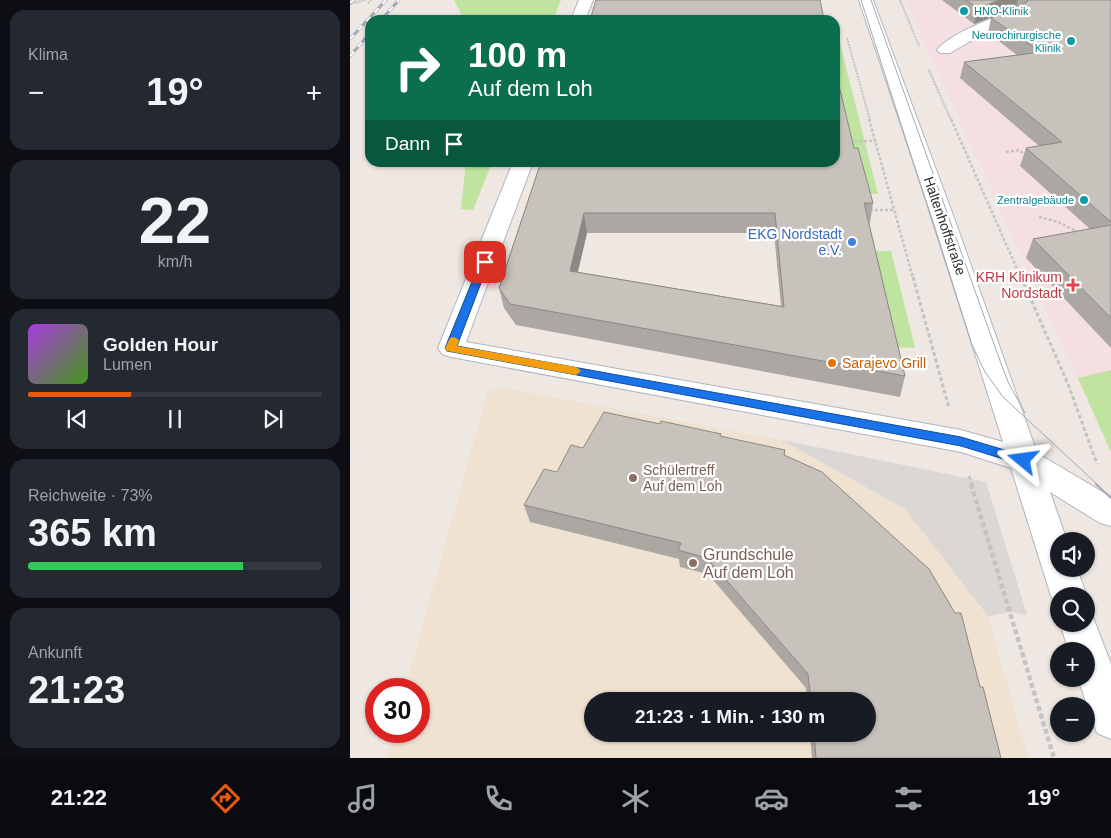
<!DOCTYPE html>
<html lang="de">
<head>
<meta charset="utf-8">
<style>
  body { margin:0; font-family:Helvetica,sans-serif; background:#242831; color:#f1f3f6; height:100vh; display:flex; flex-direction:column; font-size:19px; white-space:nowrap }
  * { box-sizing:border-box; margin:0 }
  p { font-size:16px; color:#9ea1a6 }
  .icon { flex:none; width:28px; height:28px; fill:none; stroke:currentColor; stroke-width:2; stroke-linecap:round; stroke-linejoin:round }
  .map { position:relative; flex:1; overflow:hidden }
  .panel { display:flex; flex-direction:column; gap:10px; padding:10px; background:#0d0f14; width:350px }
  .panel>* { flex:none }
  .guide { position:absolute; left:15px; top:15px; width:475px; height:152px; border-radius:15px; box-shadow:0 1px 4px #0004; background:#0b6e4f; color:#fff; overflow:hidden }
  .fabs { position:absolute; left:700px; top:532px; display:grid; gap:10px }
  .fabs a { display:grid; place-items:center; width:45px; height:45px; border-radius:50%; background:#171b24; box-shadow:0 1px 4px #0004; font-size:25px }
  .speed { position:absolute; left:15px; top:678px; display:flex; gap:10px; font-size:25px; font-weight:700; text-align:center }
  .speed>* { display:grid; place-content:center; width:65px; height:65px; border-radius:50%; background:#171b24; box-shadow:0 1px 4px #0004; line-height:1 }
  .speed .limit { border:8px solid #d22; background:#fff; color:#111 }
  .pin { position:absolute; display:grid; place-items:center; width:42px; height:42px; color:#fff; margin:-21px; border-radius:10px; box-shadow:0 2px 8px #0006 }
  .me { position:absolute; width:55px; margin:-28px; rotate:286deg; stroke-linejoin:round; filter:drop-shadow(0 0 4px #0008) }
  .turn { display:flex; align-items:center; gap:18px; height:105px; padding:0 20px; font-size:22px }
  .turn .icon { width:65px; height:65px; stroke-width:2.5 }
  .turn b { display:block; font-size:35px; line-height:42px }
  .then { display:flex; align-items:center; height:48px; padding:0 20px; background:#0003; gap:10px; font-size:19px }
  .big { font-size:38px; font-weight:600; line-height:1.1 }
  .panel .tile { flex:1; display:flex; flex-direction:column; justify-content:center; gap:8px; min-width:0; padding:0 18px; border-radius:15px; background:#242831 }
  .panel .dial { align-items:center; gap:0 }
  .dial b { font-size:65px; line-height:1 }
  .song { display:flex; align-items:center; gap:15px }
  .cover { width:60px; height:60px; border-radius:8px; background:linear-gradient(135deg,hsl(280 70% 55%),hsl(100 70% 35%)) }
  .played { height:5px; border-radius:2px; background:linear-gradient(90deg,#ea580c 35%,#363941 35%) }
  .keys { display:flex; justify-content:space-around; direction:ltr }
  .heat { display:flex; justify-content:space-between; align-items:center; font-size:28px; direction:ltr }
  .charge { height:8px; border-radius:4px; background:linear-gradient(90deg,#34c759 73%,#363941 0) }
  .trip { position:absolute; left:234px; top:692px; width:292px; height:50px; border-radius:25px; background:#171b24; box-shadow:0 1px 4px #0004; font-weight:600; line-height:50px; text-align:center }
  .tabs { display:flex; height:80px; justify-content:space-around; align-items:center; background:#090b0e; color:#9ea1a6 }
  .tabs .icon { width:35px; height:35px }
  .tabs .on { color:#ea580c }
  .tabs b { font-size:22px; color:#f1f3f6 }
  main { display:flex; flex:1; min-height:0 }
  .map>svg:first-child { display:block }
</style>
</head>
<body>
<main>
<section class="panel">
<div class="tile"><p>Klima</p>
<div class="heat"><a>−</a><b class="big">19°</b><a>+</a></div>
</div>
<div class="tile dial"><b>22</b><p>km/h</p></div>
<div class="tile">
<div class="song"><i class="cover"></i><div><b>Golden Hour</b><p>Lumen</p></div></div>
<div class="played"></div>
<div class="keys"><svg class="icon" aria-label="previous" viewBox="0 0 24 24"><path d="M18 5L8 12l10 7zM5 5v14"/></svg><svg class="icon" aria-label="pause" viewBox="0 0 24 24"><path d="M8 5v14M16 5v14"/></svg><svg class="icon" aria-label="next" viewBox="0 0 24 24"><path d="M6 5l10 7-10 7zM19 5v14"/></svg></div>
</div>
<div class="tile"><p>Reichweite · 73%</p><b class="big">365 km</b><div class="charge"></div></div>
<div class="tile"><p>Ankunft</p><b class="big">21:23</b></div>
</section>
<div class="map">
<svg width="761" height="758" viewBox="0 0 761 758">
  <rect width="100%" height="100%" fill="#efe7e1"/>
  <!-- education -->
  <path fill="#efe2d1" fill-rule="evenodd" d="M149,387l283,53 123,69 83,107 40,142h-642l8,-27h25v-42h-14l82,-295zM242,701h276v33h-276z"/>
  <!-- medical -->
  <polygon fill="#f5dfe2" points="555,0 761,0 761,452 714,350"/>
  <!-- green -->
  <g fill="#bee49f">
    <polygon points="104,0 211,0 203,20 114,20"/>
    <polygon points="485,24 528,194 506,194 485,94"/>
    <polygon points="116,163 142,163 123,210 111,209"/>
    <polygon points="520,251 541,251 565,348 541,347"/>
    <polygon points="761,370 761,452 728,378"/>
  </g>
  <!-- plaza -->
  <polygon fill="#dbd7d4" points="432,440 636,482 677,615 661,612 638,616 555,509"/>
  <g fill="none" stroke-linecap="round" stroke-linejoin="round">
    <!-- minor casing -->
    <g stroke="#b1b5be" stroke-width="2">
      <g id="minor">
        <polygon points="229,0 243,0 235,20 221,20"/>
        <polygon points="509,0 523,0 607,226 687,453 761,497 761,526 750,523 700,492 717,541 709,541 709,569 727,569 737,596 709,596 709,608 701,596 661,468 611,452 101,357 92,354 88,348 163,162 183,162 116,342 611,430 653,442 585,226"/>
        <path d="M665,11l5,1 2,3 -2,3 -36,15 -34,20h-10l-3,-3c11,-15 59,-35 78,-39z"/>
        <polygon points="736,610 741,612 761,664 761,739 747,733 728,679 736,679 736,651 719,651 710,624 736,624"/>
      </g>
    </g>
    <!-- path-far3 -->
    <g stroke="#c4c4c4" stroke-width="2" stroke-dasharray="2 1" stroke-linecap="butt">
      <polyline points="550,0 569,46"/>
      <polyline points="18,3 21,0"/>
      <polyline points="0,4 16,0"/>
      <polyline points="181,20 182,18 204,18"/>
      <polyline points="497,38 520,120"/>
      <polyline points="579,70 601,120"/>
    </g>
    <!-- path-far2 -->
    <g stroke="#c4c4c4" stroke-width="2.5" stroke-dasharray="3 2" stroke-linecap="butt">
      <polyline points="519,119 563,278"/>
      <polyline points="601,119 671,278"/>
      <polyline points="499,141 526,141"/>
      <polyline points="656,152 669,150 675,155"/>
      <polyline points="520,210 544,210"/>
      <polyline points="689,217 708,222 730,233"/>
    </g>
    <!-- path-far1 -->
    <g stroke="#c4c4c4" stroke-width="3" stroke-dasharray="4 2.5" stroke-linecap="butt">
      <polyline points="563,277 599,408"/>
      <polyline points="671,277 718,384 747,464"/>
      <polyline points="619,476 622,485"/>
    </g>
    <!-- path -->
    <polyline stroke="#c4c4c4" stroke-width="4.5" stroke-dasharray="5 3" stroke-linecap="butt" points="621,484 704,758"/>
    <!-- minor -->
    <use href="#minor" fill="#fff" fill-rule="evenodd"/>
    <!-- tram-far1 -->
    <g stroke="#a3a8b7" stroke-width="1">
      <polyline points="511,0 622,345 635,372 653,397 748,485"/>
      <polyline points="521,0 649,358 658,382 675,413"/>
    </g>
    <!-- tram -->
    <polyline stroke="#a3a8b7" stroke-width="2" points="746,484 761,498"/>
    <!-- rail casing -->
    <g stroke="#a3a8b7" stroke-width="3">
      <g id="rail">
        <polyline points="0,3 4,0"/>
        <polyline points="31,20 49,0"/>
        <polyline points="0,39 36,0"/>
        <polyline points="0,56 20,33"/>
      </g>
    </g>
    <!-- rail -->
    <use href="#rail" stroke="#fff" stroke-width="2" stroke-dasharray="6" stroke-linecap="butt"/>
  </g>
  <!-- wall -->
  <g fill="#aca7a2" fill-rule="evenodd">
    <polygon points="592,0 761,0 761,348 676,258 683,239 740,229 670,166 676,148 689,146 610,78 614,62 667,55 638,33 641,18 659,11 624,24"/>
    <path d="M486,78l18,70 19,55 -3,20h-1l36,153 -5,21 -384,-72 -12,-17 -5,-20 42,-126zM237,233h187l7,73 -203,-34z"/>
    <polygon points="310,424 371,437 435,455 630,687 651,758 462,758 460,734 518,734 518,701 457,701 456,688 358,574 330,567 329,559 180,522 174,505 207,472 233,448"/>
  </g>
  <!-- shaded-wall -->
  <g fill="#8c8884">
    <polygon points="650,0 668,0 665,9 656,11 624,24 628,8"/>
    <polygon points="234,213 237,233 223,291 220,271"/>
  </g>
  <!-- building -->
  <g fill="#c8c2bc" stroke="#8c8884" fill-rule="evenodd">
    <polygon points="246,0 470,0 474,20 240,20"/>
    <polygon points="616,0 650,0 628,8"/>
    <polygon points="677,0 761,0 761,222 676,148 712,142 614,62 691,52 641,18 675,4 678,1"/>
    <path d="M485,69l19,79h4l15,55h-9l41,173 -395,-72 -11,-16 42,-126h294zM234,213h191l9,94 -214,-36z"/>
    <polygon points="761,225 761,318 683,239"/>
    <polygon points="254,412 310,424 311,421 371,434 370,436 435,450 434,455 472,472 579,569 605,613 611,613 630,687 633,687 651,758 466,758 464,734 518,734 518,701 461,701 458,674 357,558 328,550 331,543 174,505 194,469 207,472 221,445 233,448"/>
  </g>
  <!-- route -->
  <polygon fill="#1a73e8" stroke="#114b97" points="135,259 139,262 107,346 611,437 678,457 680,460 678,463 673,465 611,446 97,351 95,348 130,262"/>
  <!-- slow -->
  <polygon fill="#f59e0b" points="104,337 109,340 107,346 226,367 231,371 226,375 97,351 95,348 100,338"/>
  <!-- markers -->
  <g fill="#0f9aa8" stroke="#fff" stroke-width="2">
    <circle cx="614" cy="11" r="5"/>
    <circle cx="721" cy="41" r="5"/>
    <circle cx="734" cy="200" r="5"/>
  </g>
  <circle fill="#3f7fe0" stroke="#fff" stroke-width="2" cx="502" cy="242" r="5"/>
  <path fill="#e0444e" stroke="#fff" stroke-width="2" d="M720.5 277.5h5v5h5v5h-5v5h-5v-5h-5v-5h5z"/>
  <circle fill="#e8710a" stroke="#fff" stroke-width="2" cx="482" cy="363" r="5"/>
  <g fill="#8d6e63" stroke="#fff" stroke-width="2">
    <circle cx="283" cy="478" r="5"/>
    <circle cx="343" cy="563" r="5"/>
  </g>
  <g text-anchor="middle" stroke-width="4.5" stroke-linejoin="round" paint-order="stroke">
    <!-- far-culture labels -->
    <g font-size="11" fill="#0d838f" stroke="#fff" text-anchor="end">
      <text x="624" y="15" text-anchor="start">HNO-Klinik</text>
      <text x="711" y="39">Neurochirurgische<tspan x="711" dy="13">Klinik</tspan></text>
      <text x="724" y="204">Zentralgebäude</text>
    </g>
    <!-- street labels -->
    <g font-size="14" fill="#2e2e2e" stroke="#fff">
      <text transform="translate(595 226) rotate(71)" y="5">Haltenhoffstraße</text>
    </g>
    <!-- shop labels -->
    <g font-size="14" fill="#366cbe" stroke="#fff" text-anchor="end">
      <text x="492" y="239">EKG Nordstadt<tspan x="492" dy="16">e.V.</tspan></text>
    </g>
    <!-- health labels -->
    <g font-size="14" fill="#be3a42" stroke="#fff" text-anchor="end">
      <text x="712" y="282">KRH Klinikum<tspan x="712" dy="16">Nordstadt</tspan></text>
    </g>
    <!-- food labels -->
    <g font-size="14" fill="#c56008" stroke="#fff" text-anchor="start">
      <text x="492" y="368">Sarajevo Grill</text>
    </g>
    <!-- education labels -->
    <g font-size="14" fill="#785e54" stroke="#fff" text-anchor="start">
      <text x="293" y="475">Schülertreff<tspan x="293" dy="16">Auf dem Loh</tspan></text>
    </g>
    <!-- near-education labels -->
    <g font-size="16" fill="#785e54" stroke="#fff" text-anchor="start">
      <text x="353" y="560">Grundschule<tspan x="353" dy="18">Auf dem Loh</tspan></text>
    </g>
  </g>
</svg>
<div class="fabs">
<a><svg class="icon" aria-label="sound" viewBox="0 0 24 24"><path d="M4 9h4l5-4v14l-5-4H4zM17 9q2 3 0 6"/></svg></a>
<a><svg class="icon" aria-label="search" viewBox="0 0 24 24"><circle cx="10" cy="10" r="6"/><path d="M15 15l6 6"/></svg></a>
<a>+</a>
<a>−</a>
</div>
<div class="speed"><div class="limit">30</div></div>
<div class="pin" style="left:135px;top:262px;background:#d93025"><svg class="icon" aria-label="arrive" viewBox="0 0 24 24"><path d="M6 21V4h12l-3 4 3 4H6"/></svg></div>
<svg class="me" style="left:673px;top:460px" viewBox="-20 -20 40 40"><path d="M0-17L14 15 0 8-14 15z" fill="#1a73e8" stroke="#fff" stroke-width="4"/></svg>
<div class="trip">21:23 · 1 Min. · 130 m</div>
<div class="guide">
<div class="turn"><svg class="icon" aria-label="right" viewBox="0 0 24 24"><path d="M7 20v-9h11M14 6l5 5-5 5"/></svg><div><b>100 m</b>Auf dem Loh</div></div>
<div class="then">Dann<svg class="icon" aria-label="arrive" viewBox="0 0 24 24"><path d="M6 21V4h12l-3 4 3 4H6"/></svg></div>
</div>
</div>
</main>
<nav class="tabs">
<b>21:22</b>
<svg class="icon on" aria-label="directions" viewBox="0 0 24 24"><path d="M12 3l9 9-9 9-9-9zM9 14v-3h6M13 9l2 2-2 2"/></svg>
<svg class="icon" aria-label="music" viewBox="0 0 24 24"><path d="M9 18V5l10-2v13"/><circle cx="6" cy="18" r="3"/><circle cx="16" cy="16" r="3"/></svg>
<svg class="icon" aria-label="phone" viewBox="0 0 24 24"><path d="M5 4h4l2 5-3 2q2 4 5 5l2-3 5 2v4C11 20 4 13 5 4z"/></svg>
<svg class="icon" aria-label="climate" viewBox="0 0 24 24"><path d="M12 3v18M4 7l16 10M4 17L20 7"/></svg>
<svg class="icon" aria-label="car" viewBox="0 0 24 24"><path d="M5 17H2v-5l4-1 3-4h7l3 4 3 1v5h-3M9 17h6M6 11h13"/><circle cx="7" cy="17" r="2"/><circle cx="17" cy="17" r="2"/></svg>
<svg class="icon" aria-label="filters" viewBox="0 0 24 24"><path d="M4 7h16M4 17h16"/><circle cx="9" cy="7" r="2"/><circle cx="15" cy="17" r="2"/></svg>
<b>19°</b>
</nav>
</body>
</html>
